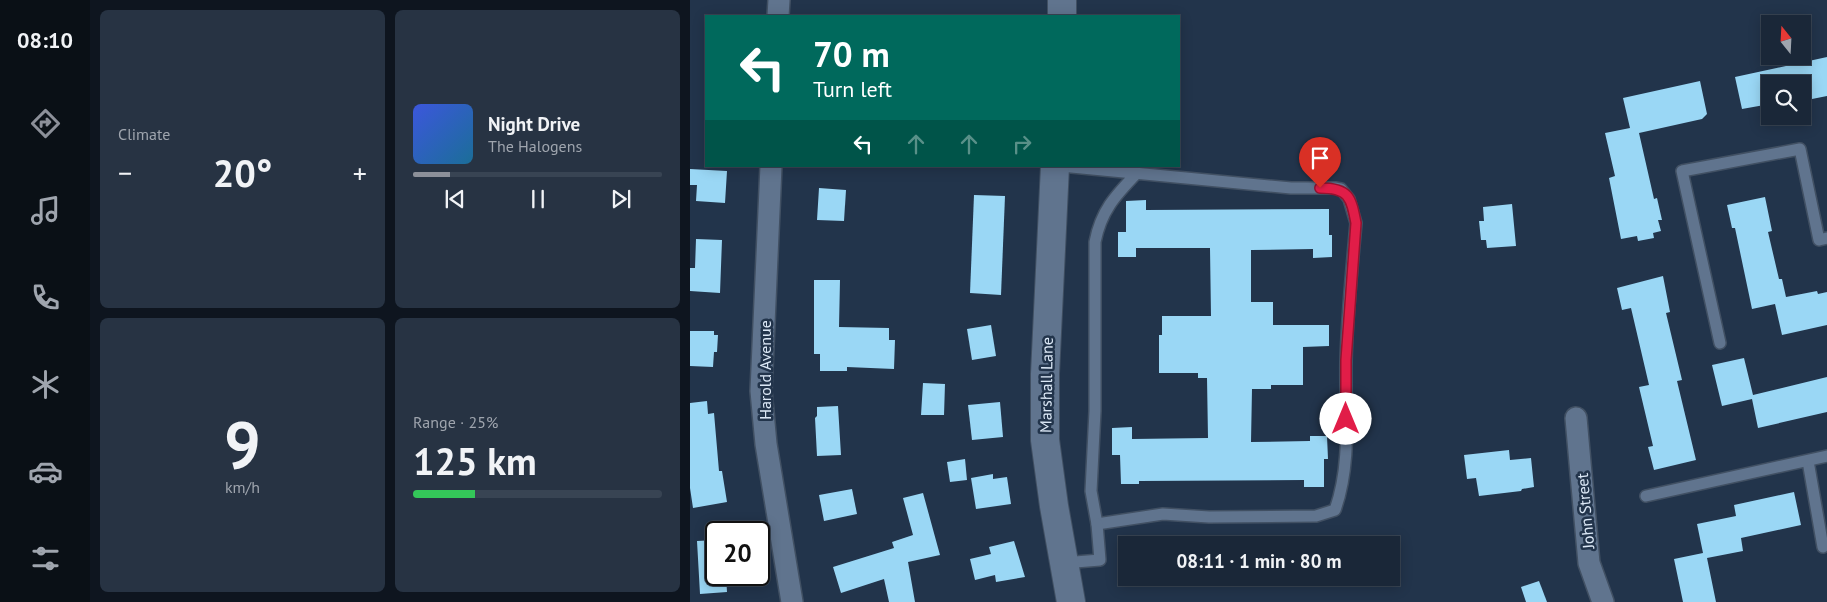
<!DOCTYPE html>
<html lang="en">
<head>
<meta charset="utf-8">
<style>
  body { margin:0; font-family:"PT Sans",sans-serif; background:#273343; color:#f1f3f6; height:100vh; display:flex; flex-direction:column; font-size:19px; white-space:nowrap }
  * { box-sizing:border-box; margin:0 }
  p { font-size:16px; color:#9fa5ae }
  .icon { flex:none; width:28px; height:28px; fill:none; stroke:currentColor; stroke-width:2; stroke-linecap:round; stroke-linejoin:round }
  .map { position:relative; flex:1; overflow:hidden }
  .sheet { display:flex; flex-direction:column; gap:10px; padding:10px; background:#0e151f; width:600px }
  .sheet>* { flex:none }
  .guide { position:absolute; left:15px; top:15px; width:475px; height:152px; border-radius:0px; box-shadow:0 2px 12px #0003,0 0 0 1px #384453; background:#00695c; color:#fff; overflow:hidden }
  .needle { width:32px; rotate:342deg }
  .tools { position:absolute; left:1071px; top:15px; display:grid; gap:10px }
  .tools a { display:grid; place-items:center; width:50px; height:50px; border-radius:0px; background:#1a2738; box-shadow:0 2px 12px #0003,0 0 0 1px #384453; font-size:25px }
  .speed { position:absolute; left:15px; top:521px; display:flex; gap:10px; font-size:25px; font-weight:700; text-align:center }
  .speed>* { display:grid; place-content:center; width:65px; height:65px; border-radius:50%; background:#1a2738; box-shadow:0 2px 12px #0003,0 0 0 1px #384453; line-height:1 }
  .speed .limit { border:2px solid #111; border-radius:8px; background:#fff; color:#111 }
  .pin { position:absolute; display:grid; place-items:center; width:42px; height:42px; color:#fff; margin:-51px -21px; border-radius:50% 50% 50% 0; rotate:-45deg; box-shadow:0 0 5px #0007 }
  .pin .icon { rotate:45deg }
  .me { position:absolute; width:55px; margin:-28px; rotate:0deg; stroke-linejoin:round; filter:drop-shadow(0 0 4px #0008) }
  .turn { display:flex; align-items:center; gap:18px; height:105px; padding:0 25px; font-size:22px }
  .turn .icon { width:65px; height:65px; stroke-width:2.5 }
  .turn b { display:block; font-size:35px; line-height:42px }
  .lanes { display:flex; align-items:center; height:48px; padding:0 25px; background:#0003; justify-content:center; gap:25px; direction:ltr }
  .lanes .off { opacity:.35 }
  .big { font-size:38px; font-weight:600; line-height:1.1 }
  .sheet .widget { flex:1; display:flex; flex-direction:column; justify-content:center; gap:8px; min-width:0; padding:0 18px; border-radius:8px; background:#273343 }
  .sheet .dial { align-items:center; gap:0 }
  .dial b { font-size:65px; line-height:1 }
  .song { display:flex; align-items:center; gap:15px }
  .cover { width:60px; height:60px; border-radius:8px; background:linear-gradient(135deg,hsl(230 70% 55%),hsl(200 70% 35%)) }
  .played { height:5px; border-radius:2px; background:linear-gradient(90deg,#8c9099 15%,#384453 15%) }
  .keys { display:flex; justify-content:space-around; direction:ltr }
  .heat { display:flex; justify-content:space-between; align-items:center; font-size:28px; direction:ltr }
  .charge { height:8px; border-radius:4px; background:linear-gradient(90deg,#34c759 25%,#384453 0) }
  .sheet .tiles { flex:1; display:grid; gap:10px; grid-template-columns:repeat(2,1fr) }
  .trip { position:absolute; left:428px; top:536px; width:282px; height:50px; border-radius:0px; background:#1a2738; box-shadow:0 2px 12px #0003,0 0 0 1px #384453; font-weight:600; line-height:50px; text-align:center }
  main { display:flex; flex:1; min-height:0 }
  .tabs { display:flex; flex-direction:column; width:90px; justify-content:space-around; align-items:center; background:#0a1016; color:#9fa5ae }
  .tabs .icon { width:35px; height:35px }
  .tabs .active { color:#8c9099 }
  .tabs b { font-size:22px; color:#f1f3f6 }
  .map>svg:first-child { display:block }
</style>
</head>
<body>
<main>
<nav class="tabs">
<b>08:10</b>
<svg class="icon active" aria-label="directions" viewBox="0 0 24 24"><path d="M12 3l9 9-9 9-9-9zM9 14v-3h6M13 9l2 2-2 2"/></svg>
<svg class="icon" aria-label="music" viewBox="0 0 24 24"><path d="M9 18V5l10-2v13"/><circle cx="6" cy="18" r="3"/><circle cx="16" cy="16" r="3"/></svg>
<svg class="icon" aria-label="phone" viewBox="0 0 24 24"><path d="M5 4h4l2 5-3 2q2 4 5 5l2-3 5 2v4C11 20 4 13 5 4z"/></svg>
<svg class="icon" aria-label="climate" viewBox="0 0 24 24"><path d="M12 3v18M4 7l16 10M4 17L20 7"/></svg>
<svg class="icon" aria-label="car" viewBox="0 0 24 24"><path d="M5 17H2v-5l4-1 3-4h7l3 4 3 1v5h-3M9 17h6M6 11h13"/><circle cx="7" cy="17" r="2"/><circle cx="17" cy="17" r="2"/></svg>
<svg class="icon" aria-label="filters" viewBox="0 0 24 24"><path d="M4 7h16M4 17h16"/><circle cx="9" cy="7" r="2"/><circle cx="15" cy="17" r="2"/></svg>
</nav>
<section class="sheet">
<div class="tiles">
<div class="widget"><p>Climate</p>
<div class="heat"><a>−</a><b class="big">20°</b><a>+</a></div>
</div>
<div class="widget">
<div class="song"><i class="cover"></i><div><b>Night Drive</b><p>The Halogens</p></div></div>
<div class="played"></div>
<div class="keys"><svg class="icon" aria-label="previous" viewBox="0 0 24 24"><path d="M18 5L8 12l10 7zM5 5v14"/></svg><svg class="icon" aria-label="pause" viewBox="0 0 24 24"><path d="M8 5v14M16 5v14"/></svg><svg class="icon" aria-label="next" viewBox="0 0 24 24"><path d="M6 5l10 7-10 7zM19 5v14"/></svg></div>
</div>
<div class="widget dial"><b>9</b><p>km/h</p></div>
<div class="widget"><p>Range · 25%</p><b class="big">125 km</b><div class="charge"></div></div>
</div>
</section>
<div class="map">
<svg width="1137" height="602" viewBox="0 0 1137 602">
  <rect width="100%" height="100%" fill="#22344b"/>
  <!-- building -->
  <g fill="#9ad7f5">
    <polygon points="1137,57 1137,96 1112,101 1112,84 1080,84 1080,104 1052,109 1045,77"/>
    <polygon points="1010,81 1017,114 1012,119 949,133 964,199 967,198 972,220 968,220 971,231 963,233 964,238 948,241 947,236 931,239 919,178 925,176 915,133 940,128 933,98"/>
    <polygon points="0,169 37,171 35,203 6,201 7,185 0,185"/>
    <polygon points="129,188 156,190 154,221 127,220"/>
    <polygon points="284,195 315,196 311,295 280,293"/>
    <polygon points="1075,197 1082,231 1078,232 1089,279 1092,279 1096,297 1127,291 1128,294 1137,292 1137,325 1092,335 1085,304 1062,309 1045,228 1042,228 1037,205"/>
    <polygon points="456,200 456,210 639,209 639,235 642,235 642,257 623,258 623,249 561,250 561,302 583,302 583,325 639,325 639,346 613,347 613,385 581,385 581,389 562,389 561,442 620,441 620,436 637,436 638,459 634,459 634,487 614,487 614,480 449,481 449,484 431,484 430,455 422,455 422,428 442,427 442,439 518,438 517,378 508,378 508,373 469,373 469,335 472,335 472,316 521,316 520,248 446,248 446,257 428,257 428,232 436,232 436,201"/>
    <polygon points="822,204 826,246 797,248 796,240 791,240 789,221 794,221 793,207"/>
    <polygon points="6,239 32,240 30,293 0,291 0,268 5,268"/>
    <polygon points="973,276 980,312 976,313 992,380 987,381 1006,460 964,470 958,447 963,446 949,387 959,385 941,308 932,310 927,288"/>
    <polygon points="124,280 150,280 149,327 199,328 199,340 205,340 204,369 157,367 157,371 130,371 130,354 124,354"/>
    <polygon points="301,325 306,356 282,360 277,329"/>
    <polygon points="0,331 24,331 24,335 28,335 27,352 24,352 23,367 0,366"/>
    <polygon points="1054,358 1063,395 1137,377 1137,412 1068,428 1062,399 1032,406 1022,365"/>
    <polygon points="233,383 255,384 254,415 231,415"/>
    <polygon points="17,401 18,414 24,413 29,471 32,471 37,502 3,508 0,488 0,403"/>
    <polygon points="310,402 313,437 282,440 278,405"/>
    <polygon points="148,406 151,455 127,456 125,418 127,416 127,407"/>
    <polygon points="819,450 820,460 841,458 844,487 832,489 831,491 789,496 786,478 777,479 774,455"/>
    <polygon points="275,459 277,480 260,482 257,462"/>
    <polygon points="303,474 303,479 317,477 321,504 286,509 281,478"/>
    <polygon points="162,489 167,514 134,521 129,495"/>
    <polygon points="1104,492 1111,525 1051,538 1053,551 1017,558 1026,602 993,602 984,559 1013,553 1007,524 1046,516 1044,505"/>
    <polygon points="233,493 250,555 218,562 225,602 199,602 194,579 151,593 143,567 204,548 202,542 223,535 213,498"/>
    <polygon points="26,540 26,575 36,575 37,592 10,594 7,541"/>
    <polygon points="324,541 335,577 306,582 305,575 285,580 280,559 301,554 299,547"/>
    <polygon points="849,581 857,602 836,602 831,587"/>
  </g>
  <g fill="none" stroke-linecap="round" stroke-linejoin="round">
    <!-- lane casing -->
    <g stroke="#415063" stroke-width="14">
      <g id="lane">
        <path d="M371,166l230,22h44l6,1 8,10 7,24c-4,46 -9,93 -10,139 -1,50 6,100 -11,148l-19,6 -107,1 -46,-3 -66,10 -6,-33 4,-80v-169c6,-31 20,-46 41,-68"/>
        <polyline points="1030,343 992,171 1110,149 1129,240 1137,238"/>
        <polyline points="1118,461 1133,547"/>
        <polyline points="956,496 1137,456"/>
        <polyline points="373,563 410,560 407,524"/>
      </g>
    </g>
    <!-- street casing -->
    <g stroke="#415063" stroke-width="24">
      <g id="street">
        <polyline points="88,16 89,0"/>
        <polyline points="81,166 71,391 76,444 102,602"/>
        <polyline points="886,418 899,563 913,602"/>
      </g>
    </g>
    <!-- secondary casing -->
    <g stroke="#415063" stroke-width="30">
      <g id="secondary">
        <polyline points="372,16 372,0"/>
        <polyline points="365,166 355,374 355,440 364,506 381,602"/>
      </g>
    </g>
    <!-- lane -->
    <use href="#lane" stroke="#60748e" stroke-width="11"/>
    <!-- street -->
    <use href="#street" stroke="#60748e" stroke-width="21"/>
    <!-- secondary -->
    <use href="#secondary" stroke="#60748e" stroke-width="28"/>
  </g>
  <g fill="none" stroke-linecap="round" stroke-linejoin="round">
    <!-- route casing -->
    <g stroke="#92132f" stroke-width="12">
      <path id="route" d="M630,188c29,0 31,9 36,35l-10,137v59"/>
    </g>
    <!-- route -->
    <use href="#route" stroke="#e11d48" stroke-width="9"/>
  </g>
  <g text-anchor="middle" stroke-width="5" stroke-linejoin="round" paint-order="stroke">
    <!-- street labels -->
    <g font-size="16" fill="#dce8f6" stroke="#22344b">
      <text transform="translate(75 370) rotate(-90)" y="6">Harold Avenue</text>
      <text transform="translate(356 385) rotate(-89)" y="6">Marshall Lane</text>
      <text transform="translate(895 511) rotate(-95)" y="6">John Street</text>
    </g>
  </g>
</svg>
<div class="tools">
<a><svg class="needle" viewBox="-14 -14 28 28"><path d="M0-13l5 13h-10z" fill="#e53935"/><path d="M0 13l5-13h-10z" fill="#9fa5ae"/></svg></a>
<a><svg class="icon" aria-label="search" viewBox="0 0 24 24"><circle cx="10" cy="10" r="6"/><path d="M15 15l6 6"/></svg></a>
</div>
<div class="speed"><div class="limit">20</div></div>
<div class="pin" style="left:630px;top:188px;background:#d93025"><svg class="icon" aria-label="arrive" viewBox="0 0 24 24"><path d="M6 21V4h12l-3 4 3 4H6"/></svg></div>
<svg class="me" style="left:656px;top:419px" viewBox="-20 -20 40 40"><circle r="19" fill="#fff"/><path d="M0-13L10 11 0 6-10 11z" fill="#e11d48"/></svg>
<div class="trip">08:11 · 1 min · 80 m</div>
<div class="guide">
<div class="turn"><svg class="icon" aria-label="left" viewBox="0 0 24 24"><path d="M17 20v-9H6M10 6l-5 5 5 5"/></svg><div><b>70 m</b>Turn left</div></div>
<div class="lanes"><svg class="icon" aria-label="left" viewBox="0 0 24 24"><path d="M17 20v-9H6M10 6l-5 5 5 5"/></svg><svg class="icon off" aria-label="ahead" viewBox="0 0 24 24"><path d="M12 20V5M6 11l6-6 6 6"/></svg><svg class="icon off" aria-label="ahead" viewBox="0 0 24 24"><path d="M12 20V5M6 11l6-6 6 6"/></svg><svg class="icon off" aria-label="right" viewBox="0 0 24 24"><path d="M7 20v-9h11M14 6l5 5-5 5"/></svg></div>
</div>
</div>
</main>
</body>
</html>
